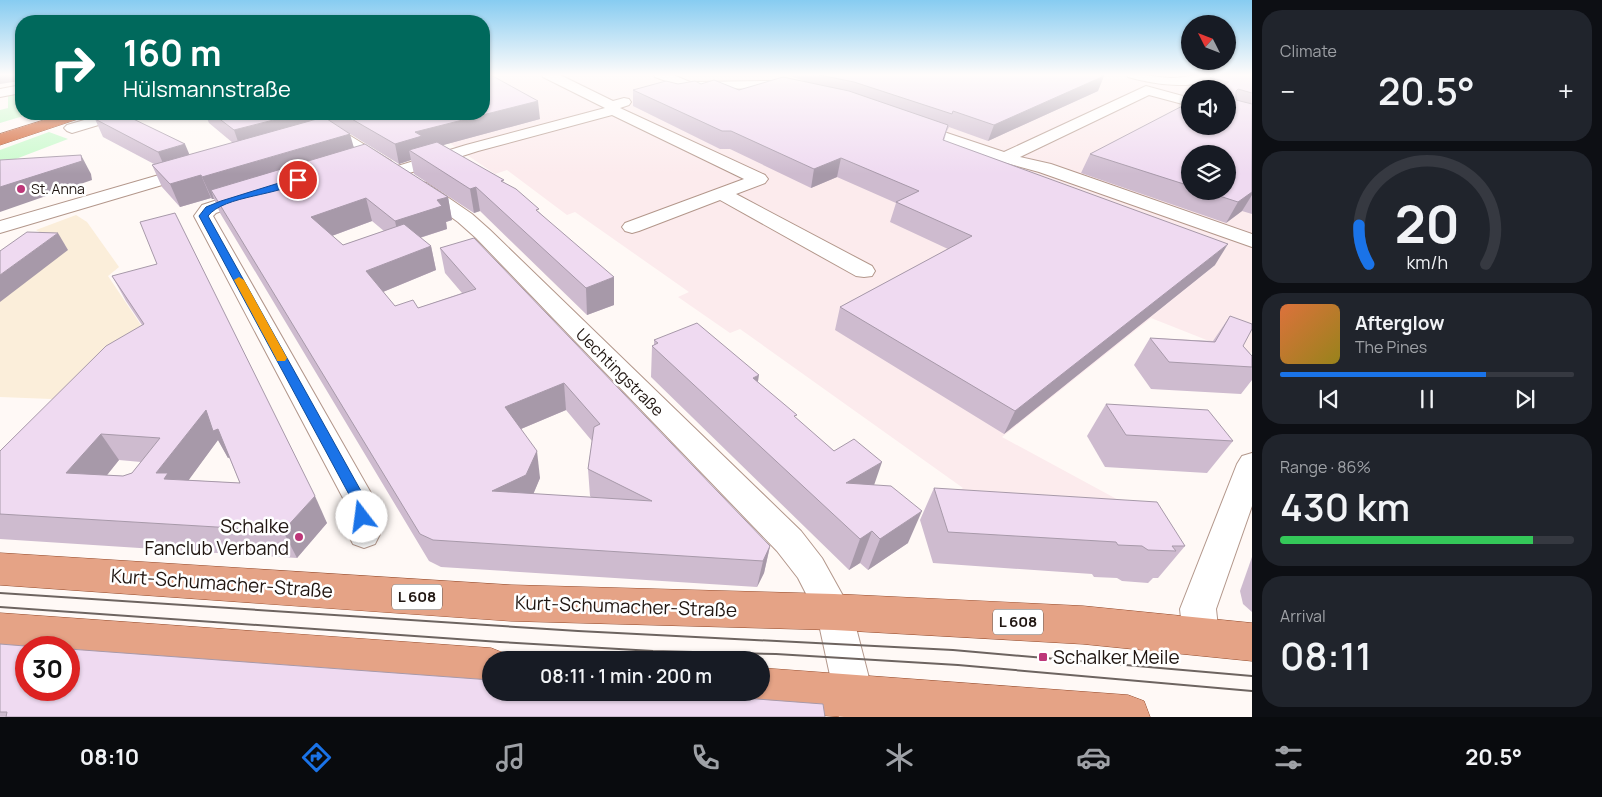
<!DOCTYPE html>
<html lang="en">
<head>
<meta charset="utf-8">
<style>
  body { margin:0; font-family:Manrope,sans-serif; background:#20242c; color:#f1f3f6; height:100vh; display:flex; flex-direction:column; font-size:19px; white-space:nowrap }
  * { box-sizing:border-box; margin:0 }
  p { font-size:16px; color:#9ea1a6 }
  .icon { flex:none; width:28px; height:28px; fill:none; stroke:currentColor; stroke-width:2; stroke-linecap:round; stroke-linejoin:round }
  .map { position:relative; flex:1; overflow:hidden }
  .side { display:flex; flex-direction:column; gap:10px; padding:10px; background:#0d0f14; width:350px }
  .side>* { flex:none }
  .guide { position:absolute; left:15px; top:15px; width:475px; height:105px; border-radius:20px; box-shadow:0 1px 4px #0004; background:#00695c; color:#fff; overflow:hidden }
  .needle { width:32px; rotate:312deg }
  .fabs { position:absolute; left:1181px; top:15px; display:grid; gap:10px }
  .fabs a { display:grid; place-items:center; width:55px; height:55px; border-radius:50%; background:#171b24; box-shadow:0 1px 4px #0004; font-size:25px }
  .speed { position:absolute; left:15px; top:636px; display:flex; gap:10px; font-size:25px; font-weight:700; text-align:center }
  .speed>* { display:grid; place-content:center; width:65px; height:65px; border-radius:50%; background:#171b24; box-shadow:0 1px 4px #0004; line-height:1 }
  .speed .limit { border:8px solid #d22; background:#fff; color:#111 }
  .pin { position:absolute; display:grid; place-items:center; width:42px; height:42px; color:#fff; margin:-21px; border:2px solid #fff; border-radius:50%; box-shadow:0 1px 5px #0007 }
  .me { position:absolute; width:55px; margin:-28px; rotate:345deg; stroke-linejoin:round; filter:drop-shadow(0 0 4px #0008) }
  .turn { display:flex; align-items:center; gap:18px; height:105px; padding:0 25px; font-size:22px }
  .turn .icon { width:65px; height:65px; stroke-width:2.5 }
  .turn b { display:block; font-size:35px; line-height:42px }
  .big { font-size:38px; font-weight:600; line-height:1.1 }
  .side .tile { flex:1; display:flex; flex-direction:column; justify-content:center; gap:8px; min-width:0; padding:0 18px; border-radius:20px; background:#20242c }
  .side .dial { align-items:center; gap:0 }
  .dial svg { height:130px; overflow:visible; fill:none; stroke:#363941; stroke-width:7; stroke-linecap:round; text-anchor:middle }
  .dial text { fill:#f1f3f6; stroke:none }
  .song { display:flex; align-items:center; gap:15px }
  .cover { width:60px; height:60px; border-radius:8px; background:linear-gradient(135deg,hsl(20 70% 55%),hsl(50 70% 35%)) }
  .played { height:5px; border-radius:2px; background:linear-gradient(90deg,#1a73e8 70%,#363941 70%) }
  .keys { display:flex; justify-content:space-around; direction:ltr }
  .heat { display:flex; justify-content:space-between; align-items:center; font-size:28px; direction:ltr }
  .charge { height:8px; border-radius:4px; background:linear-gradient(90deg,#34c759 86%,#363941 0) }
  .trip { position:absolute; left:482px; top:651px; width:288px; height:50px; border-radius:25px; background:#171b24; box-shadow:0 1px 4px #0004; font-weight:600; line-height:50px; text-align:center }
  .menu { display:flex; height:80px; justify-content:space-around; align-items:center; background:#090b0e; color:#9ea1a6 }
  .menu .icon { width:35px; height:35px }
  .menu .active { color:#1a73e8 }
  .menu b { font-size:22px; color:#f1f3f6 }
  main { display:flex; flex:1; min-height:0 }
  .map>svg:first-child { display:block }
</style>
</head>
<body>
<main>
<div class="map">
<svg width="1252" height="717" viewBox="0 0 1252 717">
  <rect width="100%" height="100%" fill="#fff9f6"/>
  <!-- commercial -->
  <path fill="#fcebed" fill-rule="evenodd" d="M484,74h768v278l-5,4 -96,-38 -149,119 122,66 -168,-10 7,-5 -223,-159 -10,4 -52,-36 11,-5 -114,-80 -8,3 -60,-45 -12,4 -85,-58 74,-2zM1190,89h38v37h-38zM1190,154h38v37h-38z"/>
  <!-- education -->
  <polygon fill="#fbeeda" points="76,215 87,222 119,267 108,276 157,349 77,400 0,397 0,267 45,235 36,230"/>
  <!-- green -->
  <g fill="#c8facb">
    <polygon points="21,94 21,114 30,114 0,123 0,110 8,108 8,96"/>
    <polygon points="49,132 68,139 0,165 0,150"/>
  </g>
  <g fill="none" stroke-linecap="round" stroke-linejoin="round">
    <!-- minor casing -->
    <g stroke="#b3978b" stroke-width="2">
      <g id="minor">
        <polygon points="542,74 558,74 613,101 624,98 629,99 631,102 629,105 620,108 765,175 768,179 765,183 736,194 872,266 875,271 872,276 864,277 856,276 720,200 639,231 632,233 625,231 622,227 625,223 744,179 612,115 478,151 397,177 391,176 388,172 391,169 379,169 298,114 315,114 391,161 393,165 391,168 466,145 605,108 543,77"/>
        <polygon points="654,74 671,74 690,82 769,81 795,87 797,90 790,94 769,89 690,88 663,96 658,95 656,92 658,89 674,84 655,77"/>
        <path d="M1127,74c15,0 29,3 44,4 15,0 29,-5 44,-4 -16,19 -66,9 -87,3z"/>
        <polygon points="21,85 21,93 0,97 0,89"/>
        <polygon points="1146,86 1190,98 1190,106 1149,95 1020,157 1051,164 1252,234 1252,247 1039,172 999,161 907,129 904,126 907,123 917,123 1004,152"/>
        <polygon points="105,114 127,114 125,117 72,133 67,131 64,128 67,125"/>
        <polygon points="190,166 196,167 198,171 196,175 0,233 0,221"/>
        <polygon points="421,182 427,183 472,214 490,230 801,531 822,558 852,612 879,717 839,717 817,615 798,578 777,551 476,238 458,222 415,191 412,187 415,183"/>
        <polygon points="248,190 254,191 257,195 254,199 216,213 213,216 375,500 380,534 375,544 364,548 353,544 348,534 344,500 194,216 202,205"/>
        <polygon points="1252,453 1252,506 1216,609 1219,636 1214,648 1201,653 1188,648 1183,636 1180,609 1237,464 1242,456"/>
      </g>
    </g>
    <!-- major casing -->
    <g stroke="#944929" stroke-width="1">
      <g id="major">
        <polygon points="0,553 511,585 834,594 1083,606 1252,623 1252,661 1083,644 834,630 511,621 0,585"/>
        <polygon points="0,613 491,648 506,654 508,660 491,660 491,690 69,656 69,648 26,648 26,653 0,651"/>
        <polygon points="761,668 1128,695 1144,701 1150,717 844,717 761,711 746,704 741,692 761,692"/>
      </g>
    </g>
    <!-- highway casing -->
    <g stroke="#944929" stroke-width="1">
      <polygon id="highway" points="63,114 86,114 84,117 0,145 0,134"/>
    </g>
    <!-- minor -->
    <use href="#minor" fill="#fff" fill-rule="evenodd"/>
    <!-- major -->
    <use href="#major" fill="#e5a386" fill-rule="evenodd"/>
    <!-- highway -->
    <use href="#highway" fill="#d36536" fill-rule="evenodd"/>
    <!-- tram -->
    <g stroke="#6d6460" stroke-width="2">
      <polyline points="0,593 578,631 953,650 1252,676"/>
      <polyline points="0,607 500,642 653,651 776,654 958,665 1252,691"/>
    </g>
  </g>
  <!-- wall -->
  <g fill="#cebbcf" fill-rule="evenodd">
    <polygon points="785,74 1096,74 1098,91 988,141 949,127 947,131 947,130 944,141 1215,265 1004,434 835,330 840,307 948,249 890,222 896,203 837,177 811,188 730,149 720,149 633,106 633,90 678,84 701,84 739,90 804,82 804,81"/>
    <path d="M1252,74v140l-10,-3 -16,12 -145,-50 9,-19 138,-65h-24l6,-11zM1190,154l38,37h-38z"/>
    <path d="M205,114h105l2,7 12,-3 -6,-4h166l56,5 -97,26 62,38 35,30 74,92 -27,10 -107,-104 -6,2 -60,-39 -3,-14 -12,4 -70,-43 25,26 94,50 4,23 -6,2 1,7 -27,9 11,8 5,24 -53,22 12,14 23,2 44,-15 -17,-20 -5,-25 330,298 -6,27 -7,14 -316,-20 -12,-6 -209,-348 -6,-14h-2l-1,-1 -31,9 -18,-20 -10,-22 2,-1 -51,-27 -8,-18 95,36 43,-12 -24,-20zM372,221l12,10 -41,14 -11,-9zM566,410l26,31 -4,28 2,27 1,1 -58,-3 7,-16 -19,-49z"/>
    <path d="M112,276l215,247 -30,35 -297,-19v-88l142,-126 -16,-24zM218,440l10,18 1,-1 11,26 -52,-3zM119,460l22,2 -9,11 -9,3 -16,-1z"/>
    <polygon points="1230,316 1243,346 1252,356 1252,380 1241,394 1151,389 1134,365 1150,338 1213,341"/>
    <polygon points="654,340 758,382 796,419 874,485 908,543 868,570 860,563 849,570 651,377 652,346 654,345"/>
    <polygon points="1106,404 1233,441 1207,473 1105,467 1087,436"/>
    <polygon points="934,488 1185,546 1158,578 1153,578 1148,583 1122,581 1117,578 1094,577 1092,574 933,563 920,520"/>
    <polygon points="1252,557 1252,612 1243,604 1240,591"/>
    <polygon points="0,644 825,717 0,717"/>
  </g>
  <!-- shaded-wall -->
  <g fill="#a799a9">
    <polygon points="0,74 21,74 21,83 20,81 0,84"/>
    <polygon points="1104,76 1098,91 988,141 994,125"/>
    <polygon points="538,101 540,119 425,150 409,150 411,160 399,164 395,144 415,132"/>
    <polygon points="297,114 310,114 315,129 241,150 234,130"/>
    <polygon points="350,134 356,155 211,190 214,199 212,199 202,177"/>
    <polygon points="185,144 193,163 166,170 158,152"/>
    <polygon points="81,155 91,174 92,180 0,212 0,187"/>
    <polygon points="841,158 837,177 811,188 814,169"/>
    <polygon points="201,175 211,198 180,207 170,184"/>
    <polygon points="476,187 480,211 474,213 470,189"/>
    <polygon points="1252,192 1252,195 1242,211 1226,223 1238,202"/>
    <polygon points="448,197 452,220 446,222 447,229 400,244 395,221 437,200"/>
    <polygon points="366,198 372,221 318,241 311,217"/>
    <polygon points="58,233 68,250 0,302 0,275"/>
    <polygon points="1228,244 1215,265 1004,434 1015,411"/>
    <polygon points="431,246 436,270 373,296 366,271"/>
    <polygon points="614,277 614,305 587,315 586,288"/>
    <polygon points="759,375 754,406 753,378"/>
    <polygon points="564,383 566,410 509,434 505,407"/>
    <polygon points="206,410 218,429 233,456 228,458 218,440 180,492 156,473"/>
    <polygon points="101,434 119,460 87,500 66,473"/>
    <polygon points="537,451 540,478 530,502 492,491"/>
    <polygon points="882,462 871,494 846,483"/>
    <polygon points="315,496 327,523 297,558 283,531"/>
    <polygon points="922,511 908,543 868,570 880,539"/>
    <polygon points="872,531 860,563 849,570 860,539"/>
    <polygon points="770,546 764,573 757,587 763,561"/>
  </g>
  <!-- building -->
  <g fill="#efdaf1" stroke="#a799a9" fill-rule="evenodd">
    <polygon points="484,74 489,74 538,101 415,132 422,136 395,144 343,114 484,114"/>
    <polygon points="815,74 1096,74 1104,76 994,125 953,111 952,114 854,82"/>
    <polygon points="1217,74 1252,74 1252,93 1238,89 1236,91 1236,100 1252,104 1252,192 1238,202 1204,191 1228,191 1228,154 1190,154 1190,186 1090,154 1190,102 1190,126 1228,126 1228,89 1215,89 1229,82 1210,78"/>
    <polygon points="783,77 849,91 948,125 943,140 1228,244 1015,411 840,307 972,236 896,202 919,191 841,158 814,169 731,131 722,131 633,90 666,81 678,84 695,81 701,84 714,80 739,90"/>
    <polygon points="98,114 123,114 185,144 158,152 95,119"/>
    <polygon points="213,114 297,114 234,130"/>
    <polygon points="324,117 350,134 202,177 201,175 170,184 152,165"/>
    <polygon points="437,142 504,180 501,181 516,189 539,209 536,210 614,277 586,288 476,187 470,189 409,150"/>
    <path d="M365,144l83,53 -11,3 5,6 -47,15 -29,-23 -55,19 32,28 61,-21 27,22 -65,25 29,35 18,-6 5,8 58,-19 -36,-41 34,-10 296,308 -7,15 -330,-21 -13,-6 -209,-344zM564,383l36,41 -6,3 -6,42 64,32 -160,-10 34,-16 11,-24 -32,-44z"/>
    <polygon points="81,155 82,161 0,187 0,160"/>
    <path d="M175,213l140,283 -32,35 -283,-17v-63l106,-105 38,-22 -32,-48 45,-12 -17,-42zM206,410l7,21 5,-2 22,54 -76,-4 4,-6h-12zM101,434l59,4 -28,35 -9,3 -57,-3z"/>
    <polygon points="27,232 58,233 0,275 0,251"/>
    <polygon points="1230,316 1252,324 1252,329 1243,346 1252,356 1252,367 1169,362 1150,338 1215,342"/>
    <polygon points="697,323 759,375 753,378 797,415 794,416 834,451 854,439 882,462 846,483 891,486 922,511 880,539 872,531 860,539 652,346 658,343 654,340"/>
    <polygon points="1106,404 1208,410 1233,441 1126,435"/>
    <polygon points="934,488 1157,502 1185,546 1172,546 1176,551 1148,550 1142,546 1118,545 1116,542 948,532"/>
    <polygon points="0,644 50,648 26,648 26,690 69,690 69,649 491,680 491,692 664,692 823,704 825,717 6,717 7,712 0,712"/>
  </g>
  <!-- sky -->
  <linearGradient id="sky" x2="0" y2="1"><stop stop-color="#87ccf1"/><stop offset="0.43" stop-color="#fffcfb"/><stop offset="1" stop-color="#fffcfb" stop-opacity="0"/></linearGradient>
  <rect width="1252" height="174" fill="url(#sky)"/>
  <!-- route -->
  <path fill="#1a73e8" stroke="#114b97" d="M295,178l7,2c-21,16 -78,15 -94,36l158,284 3,17 -2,4 -5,2 -6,-2 -4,-21 -153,-284 7,-9 15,-6z"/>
  <!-- slow -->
  <polygon fill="#f59e0b" points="239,277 244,280 287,358 285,361 277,361 276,358 234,280"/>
  <!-- markers -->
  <g fill="#bd3779" stroke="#fff" stroke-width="2">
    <circle cx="21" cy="189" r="5"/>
    <circle cx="299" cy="537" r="5"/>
    <rect x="1038" y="652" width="10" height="10" rx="2.5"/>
  </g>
  <g text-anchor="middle" stroke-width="5" stroke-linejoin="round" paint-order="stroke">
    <!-- far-poi labels -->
    <g font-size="14" fill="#201611" stroke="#fff" text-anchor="start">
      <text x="31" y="194">St. Anna</text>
    </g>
    <!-- shield labels -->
    <g fill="#fff" stroke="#635c58" stroke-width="1">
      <rect x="392" y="584.5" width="50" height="25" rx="4"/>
      <rect x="993" y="609.5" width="50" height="25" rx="4"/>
    </g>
    <g font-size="15" font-weight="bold" fill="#201611">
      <text x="417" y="602">L 608</text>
      <text x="1018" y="627">L 608</text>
    </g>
    <!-- street labels -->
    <g font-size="16" fill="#201611" stroke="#fff">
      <text transform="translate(620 372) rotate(45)" y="6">Uechtingstraße</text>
    </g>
    <!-- near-poi labels -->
    <g font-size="19" fill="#201611" stroke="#fff" text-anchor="end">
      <text x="289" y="533">Schalke<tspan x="289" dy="22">Fanclub Verband</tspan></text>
      <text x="1053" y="664" text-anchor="start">Schalker Meile</text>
    </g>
    <!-- near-street labels -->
    <g font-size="19" fill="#201611" stroke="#fff">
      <text transform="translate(222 583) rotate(4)" y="7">Kurt-Schumacher-Straße</text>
      <text transform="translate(626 606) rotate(2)" y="7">Kurt-Schumacher-Straße</text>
    </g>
  </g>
</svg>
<div class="fabs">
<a><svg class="needle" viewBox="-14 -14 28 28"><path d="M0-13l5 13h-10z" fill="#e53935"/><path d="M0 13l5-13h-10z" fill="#9ea1a6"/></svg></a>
<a><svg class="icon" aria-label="sound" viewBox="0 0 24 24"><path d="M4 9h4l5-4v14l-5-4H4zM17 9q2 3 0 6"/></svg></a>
<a><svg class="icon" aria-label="layers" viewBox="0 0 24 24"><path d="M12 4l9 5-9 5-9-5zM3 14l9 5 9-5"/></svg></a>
</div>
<div class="speed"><div class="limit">30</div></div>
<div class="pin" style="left:298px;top:180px;background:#d93025"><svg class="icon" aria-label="arrive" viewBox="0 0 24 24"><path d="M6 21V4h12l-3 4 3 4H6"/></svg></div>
<svg class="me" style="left:362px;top:517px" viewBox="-20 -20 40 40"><circle r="19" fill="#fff"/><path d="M0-13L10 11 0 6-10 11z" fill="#1a73e8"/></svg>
<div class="trip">08:11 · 1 min · 200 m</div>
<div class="guide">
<div class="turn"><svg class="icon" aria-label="right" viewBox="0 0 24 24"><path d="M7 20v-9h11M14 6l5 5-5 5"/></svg><div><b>160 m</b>Hülsmannstraße</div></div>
</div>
</div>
<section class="side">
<div class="tile"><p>Climate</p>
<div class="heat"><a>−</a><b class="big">20.5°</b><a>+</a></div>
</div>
<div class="tile dial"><svg viewBox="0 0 100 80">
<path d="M14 69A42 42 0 1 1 86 69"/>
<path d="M14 69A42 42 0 0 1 8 45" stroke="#1a73e8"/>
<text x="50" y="56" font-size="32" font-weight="700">20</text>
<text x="50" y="72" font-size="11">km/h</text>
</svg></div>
<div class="tile">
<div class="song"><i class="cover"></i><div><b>Afterglow</b><p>The Pines</p></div></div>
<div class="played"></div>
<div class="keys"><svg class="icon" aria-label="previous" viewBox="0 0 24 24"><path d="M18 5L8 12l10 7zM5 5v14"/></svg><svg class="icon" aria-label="pause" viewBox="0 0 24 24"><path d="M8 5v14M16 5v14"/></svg><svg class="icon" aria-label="next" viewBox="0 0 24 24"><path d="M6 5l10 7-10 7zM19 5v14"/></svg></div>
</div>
<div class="tile"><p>Range · 86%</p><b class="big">430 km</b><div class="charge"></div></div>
<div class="tile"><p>Arrival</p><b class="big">08:11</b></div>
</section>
</main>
<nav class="menu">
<b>08:10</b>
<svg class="icon active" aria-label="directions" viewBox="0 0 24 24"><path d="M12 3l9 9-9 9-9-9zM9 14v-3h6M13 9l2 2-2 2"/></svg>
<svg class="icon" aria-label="music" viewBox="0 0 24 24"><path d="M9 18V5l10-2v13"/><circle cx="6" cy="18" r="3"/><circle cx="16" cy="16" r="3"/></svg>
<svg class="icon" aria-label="phone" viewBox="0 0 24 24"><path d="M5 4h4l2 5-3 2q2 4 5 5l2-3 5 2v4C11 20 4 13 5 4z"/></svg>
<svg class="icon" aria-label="climate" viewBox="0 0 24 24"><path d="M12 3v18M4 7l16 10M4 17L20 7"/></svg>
<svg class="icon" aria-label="car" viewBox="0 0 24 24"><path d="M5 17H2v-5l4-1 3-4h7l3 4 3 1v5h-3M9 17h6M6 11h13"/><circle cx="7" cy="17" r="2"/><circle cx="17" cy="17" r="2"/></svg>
<svg class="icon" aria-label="filters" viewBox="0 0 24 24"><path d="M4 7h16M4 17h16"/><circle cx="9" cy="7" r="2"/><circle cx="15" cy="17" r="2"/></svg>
<b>20.5°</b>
</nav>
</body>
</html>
